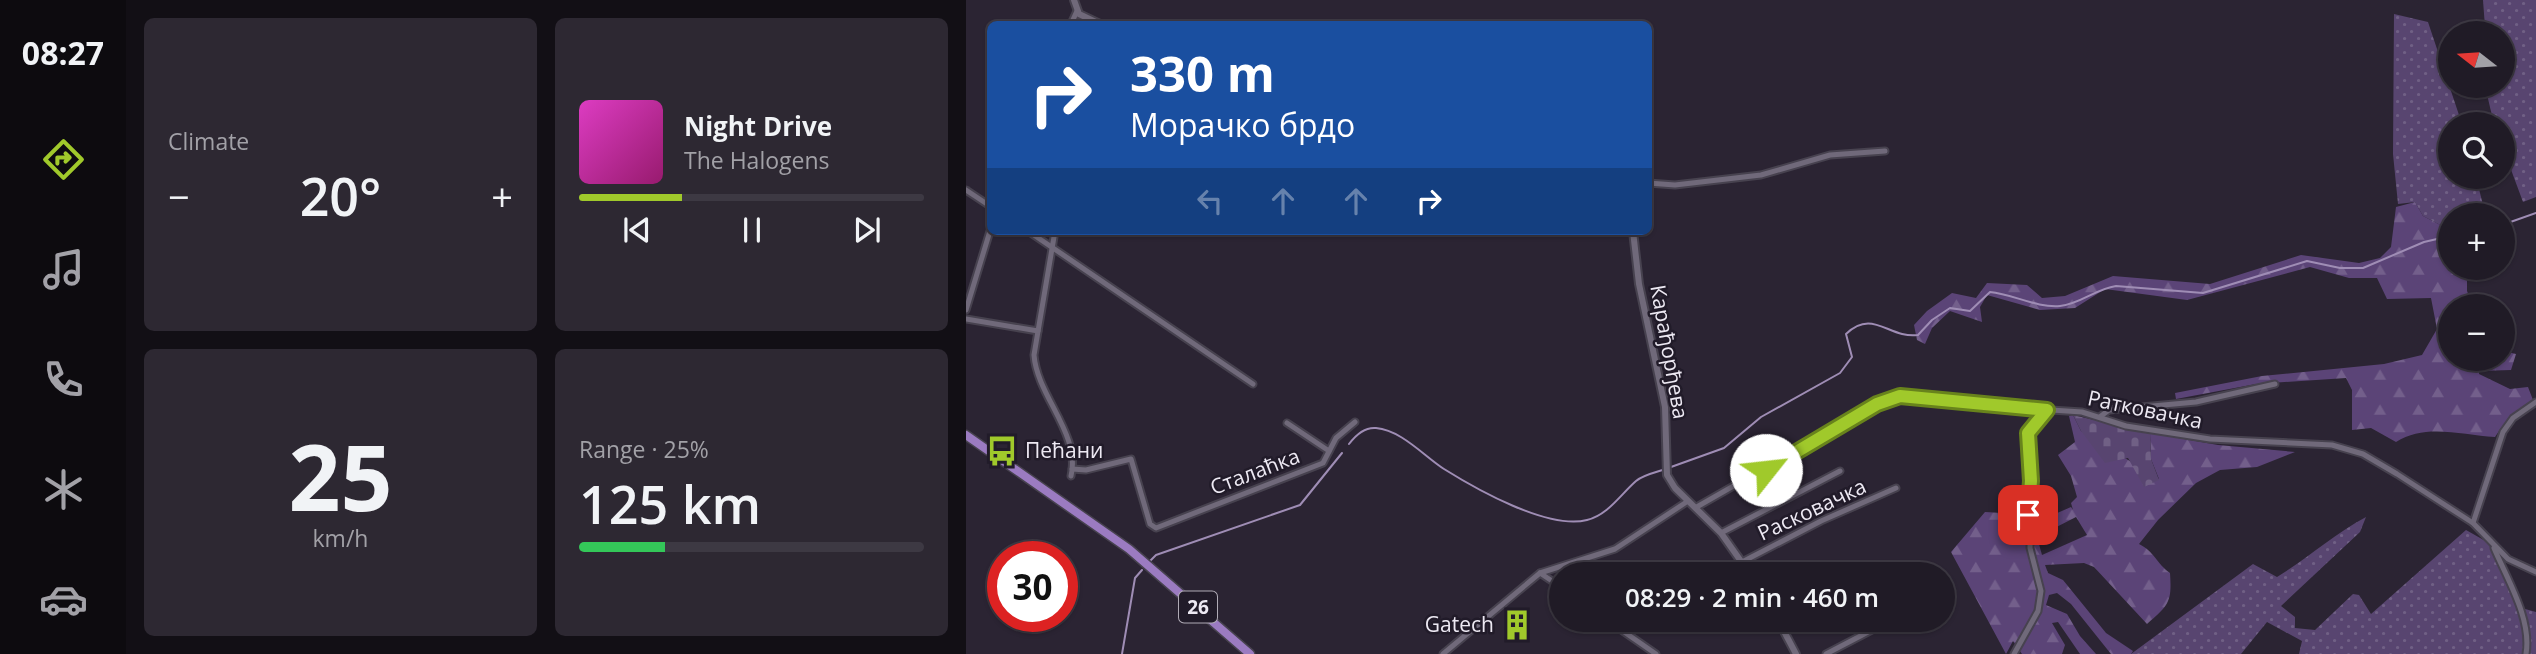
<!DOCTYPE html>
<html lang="en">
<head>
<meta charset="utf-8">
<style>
  body { margin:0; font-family:"Open Sans",sans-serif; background:#2d2832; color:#f1f3f6; height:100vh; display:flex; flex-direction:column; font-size:26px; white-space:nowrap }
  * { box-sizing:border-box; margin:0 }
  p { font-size:23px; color:#a2a1a7 }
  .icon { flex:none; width:38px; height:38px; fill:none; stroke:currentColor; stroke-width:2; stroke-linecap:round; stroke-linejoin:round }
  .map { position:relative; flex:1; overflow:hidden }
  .sheet { display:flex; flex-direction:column; gap:18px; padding:18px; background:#120f15; width:840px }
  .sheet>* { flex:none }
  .top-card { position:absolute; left:21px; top:21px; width:665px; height:214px; border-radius:10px; box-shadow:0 2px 5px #0004,0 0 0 2px #3d3943; background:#1a4fa0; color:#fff; overflow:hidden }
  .needle { width:46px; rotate:287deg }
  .tools { position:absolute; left:1472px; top:21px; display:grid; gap:14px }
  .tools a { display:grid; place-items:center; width:77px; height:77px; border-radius:50%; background:#201b26; box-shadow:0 2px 5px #0004,0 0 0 2px #3d3943; font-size:35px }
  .speed { position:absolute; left:21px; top:541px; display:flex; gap:14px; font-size:35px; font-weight:700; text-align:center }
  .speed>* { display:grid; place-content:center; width:91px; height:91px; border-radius:50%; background:#201b26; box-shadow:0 2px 5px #0004,0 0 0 2px #3d3943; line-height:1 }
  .speed .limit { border:10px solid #d22; background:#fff; color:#111 }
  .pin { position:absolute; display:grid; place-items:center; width:60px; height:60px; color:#fff; margin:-30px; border-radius:14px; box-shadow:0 4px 10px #0006 }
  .me { position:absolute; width:77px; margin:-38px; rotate:61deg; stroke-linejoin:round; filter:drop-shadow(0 0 5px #0008) }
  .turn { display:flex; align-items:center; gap:24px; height:147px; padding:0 28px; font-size:32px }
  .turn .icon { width:91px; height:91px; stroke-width:2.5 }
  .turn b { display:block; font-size:49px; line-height:60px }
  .lanes { display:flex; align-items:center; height:66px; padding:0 28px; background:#0003; justify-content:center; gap:35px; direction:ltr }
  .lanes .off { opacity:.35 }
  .big { font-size:52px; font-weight:600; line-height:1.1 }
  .sheet .tile { flex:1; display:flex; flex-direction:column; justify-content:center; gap:10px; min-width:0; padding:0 24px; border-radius:10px; background:#2d2832 }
  .sheet .dial { align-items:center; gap:0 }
  .dial b { font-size:91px; line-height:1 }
  .song { display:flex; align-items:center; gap:21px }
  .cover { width:84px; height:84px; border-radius:10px; background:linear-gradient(135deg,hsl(310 70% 55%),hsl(320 70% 35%)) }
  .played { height:7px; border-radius:4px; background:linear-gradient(90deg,#a0c92b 30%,#3d3943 30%) }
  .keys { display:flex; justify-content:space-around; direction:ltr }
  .heat { display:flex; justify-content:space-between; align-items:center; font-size:38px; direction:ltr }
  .charge { height:10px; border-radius:5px; background:linear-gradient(90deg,#34c759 25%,#3d3943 0) }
  .sheet .tiles { flex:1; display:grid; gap:18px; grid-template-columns:repeat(2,1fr) }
  .trip { position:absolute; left:583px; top:562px; width:406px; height:70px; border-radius:35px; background:#201b26; box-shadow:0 2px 5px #0004,0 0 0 2px #3d3943; font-weight:600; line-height:70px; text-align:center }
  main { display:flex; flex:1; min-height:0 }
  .tabs { display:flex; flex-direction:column; width:126px; justify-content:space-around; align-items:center; background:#0d0b0f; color:#a2a1a7 }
  .tabs .icon { width:49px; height:49px }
  .tabs .active { color:#a0c92b }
  .tabs b { font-size:32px; color:#f1f3f6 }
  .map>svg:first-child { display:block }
</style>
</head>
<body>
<main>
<nav class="tabs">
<b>08:27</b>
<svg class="icon active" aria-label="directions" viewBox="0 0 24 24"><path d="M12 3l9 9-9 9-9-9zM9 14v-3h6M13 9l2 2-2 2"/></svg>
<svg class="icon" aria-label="music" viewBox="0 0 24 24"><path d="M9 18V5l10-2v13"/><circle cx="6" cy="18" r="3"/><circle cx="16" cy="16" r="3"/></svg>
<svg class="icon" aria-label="phone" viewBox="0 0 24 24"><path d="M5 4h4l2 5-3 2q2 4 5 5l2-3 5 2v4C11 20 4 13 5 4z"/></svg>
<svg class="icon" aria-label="climate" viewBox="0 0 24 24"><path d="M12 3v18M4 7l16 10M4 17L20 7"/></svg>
<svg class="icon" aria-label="car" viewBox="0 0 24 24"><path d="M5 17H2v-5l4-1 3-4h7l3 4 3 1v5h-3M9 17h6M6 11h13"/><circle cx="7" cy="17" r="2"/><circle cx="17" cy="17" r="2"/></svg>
</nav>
<section class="sheet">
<div class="tiles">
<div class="tile"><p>Climate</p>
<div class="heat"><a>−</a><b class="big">20°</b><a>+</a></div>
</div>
<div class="tile">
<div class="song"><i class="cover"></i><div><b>Night Drive</b><p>The Halogens</p></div></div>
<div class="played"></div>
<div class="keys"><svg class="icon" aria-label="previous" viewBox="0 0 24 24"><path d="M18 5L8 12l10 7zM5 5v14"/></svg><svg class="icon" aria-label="pause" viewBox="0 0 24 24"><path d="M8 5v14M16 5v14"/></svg><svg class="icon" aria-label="next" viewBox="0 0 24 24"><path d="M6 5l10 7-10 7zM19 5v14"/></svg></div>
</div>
<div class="tile dial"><b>25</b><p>km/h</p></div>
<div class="tile"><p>Range · 25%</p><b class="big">125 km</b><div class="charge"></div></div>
</div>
</section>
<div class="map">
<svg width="1570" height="654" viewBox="0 0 1570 654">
  <defs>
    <pattern id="grass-dots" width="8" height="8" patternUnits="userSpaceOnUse" patternTransform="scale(1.75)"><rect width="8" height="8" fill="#584570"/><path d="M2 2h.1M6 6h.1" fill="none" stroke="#706085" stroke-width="1.8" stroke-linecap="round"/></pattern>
    <pattern id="forest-firs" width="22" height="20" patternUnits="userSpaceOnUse" patternTransform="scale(1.75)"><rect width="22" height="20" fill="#5b4477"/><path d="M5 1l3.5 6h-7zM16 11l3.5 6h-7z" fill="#735f8b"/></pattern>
    <pattern id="cemetery-stones" width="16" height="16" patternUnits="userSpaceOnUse" patternTransform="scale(1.75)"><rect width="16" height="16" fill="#584570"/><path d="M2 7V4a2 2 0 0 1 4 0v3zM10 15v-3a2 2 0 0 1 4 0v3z" fill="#706085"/></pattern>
  </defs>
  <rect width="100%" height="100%" fill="#2b2433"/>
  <!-- grass -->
  <g fill="url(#grass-dots)">
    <polygon points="1517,0 1570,0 1570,197 1557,202 1537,148 1536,124 1528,124 1519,86 1536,86 1536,33 1516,33 1519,27"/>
    <polygon points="1428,14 1462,22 1496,124 1484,124 1484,177 1510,177 1519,213 1484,215 1484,227 1480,228 1457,216 1449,202 1432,204 1427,154"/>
    <path d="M1400,517l-6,15 -79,74 14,11v11l20,2 38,-36 6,1 12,19 95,-84 23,13 29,64 18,5v42h-237l3,-13 -35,-19 -26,32h-110l122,-90 24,13c31,-19 57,-43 89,-60z"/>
  </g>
  <!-- forest -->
  <g fill="url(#forest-firs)" fill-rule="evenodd">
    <path d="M1449,202l8,14 23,12 4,-1v41h17v23l6,15h-23v53h52l1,-8 13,3 -5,16 -32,1v3l31,15 18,-2 5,13 -32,28 -6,9c-33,-2 -70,-14 -99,5l-25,-14 -19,2v-40l-6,-12 -90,6 -80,15 -1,-6 87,-17 122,-12 38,-9 15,-26 -6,-31 -44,1 -10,-21h-28l-39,-11 -123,33 -82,-11 -30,19 -35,2 -53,-15 -7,12 2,15 -32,-11 -18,17 -7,16 -8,-4 -3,-15 13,-14 25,-18 24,5 11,-15 40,2 15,13 23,-2 48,-20 97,8 91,-29 58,8 21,-5 11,-11 5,-40z"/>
    <path d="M1107,415l8,16 78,48 -8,-20 -1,-26 68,12 77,7 -38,15 -37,3 -24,13 -38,37 -19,24c15,7 18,20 31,29 2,29 -1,32 -23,51l-53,-57 -10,-4 -39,2 3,8 15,7 43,53 27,18 -2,3h-20l-40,-50 -14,-11 -8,2 -3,10 21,9 13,22 16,18h-16l-22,-32 -6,1 13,22 -3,9h-40l-9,-13 -7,13 -55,-102 34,-40 35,2 19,7 32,-14 2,3 -2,-7 6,-6 -6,-21 -13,-21 17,-13 -6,-26zM1110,517l11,18 -45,20 -5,-18z"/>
  </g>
  <!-- cemetery -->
  <polygon fill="url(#cemetery-stones)" points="1107,415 1184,433 1185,459 1193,480 1178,487 1162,458 1139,463 1115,431"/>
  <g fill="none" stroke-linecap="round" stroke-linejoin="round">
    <!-- stream -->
    <g stroke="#9f8db5" stroke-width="2">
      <polyline points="1536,225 1570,213"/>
      <path d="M383,444c6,-8 16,-17 27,-16 25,2 48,28 68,41 32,20 104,61 143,51 21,-5 34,-26 49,-39 7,-6 21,-9 30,-12"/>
      <path d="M705,467l53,-19 37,-31 79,-44 12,-16 -6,-23c27,-26 43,5 72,1l14,-15 18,-12 20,3 20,-19c23,2 46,16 70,14 21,-2 35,-17 56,-20l87,7 104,-32 33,7h23l61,-26 26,-6"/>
      <polyline points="184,561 190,555 334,505 376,453"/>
      <polyline points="156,654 169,578 176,570"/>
    </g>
    <!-- minor casing -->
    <g stroke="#47424f" stroke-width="9">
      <g id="minor">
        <polyline points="105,24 111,11"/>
        <polyline points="682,183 709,185 795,175 864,155 919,151"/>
        <polyline points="0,190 24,206"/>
        <polyline points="62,231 287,384"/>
        <path d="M89,231l-21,124c3,41 47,79 37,121"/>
        <polyline points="0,310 24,231"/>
        <polyline points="0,319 72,331"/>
        <polyline points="1135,416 1143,410 1230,402 1309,384"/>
        <polyline points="321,423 363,451"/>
        <polyline points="106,469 120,470 165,459 184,524 190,528 357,463 370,438 389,422"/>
        <polyline points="729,508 911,404 935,396 950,396 1008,405 1116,412 1160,426 1244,439 1366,445 1397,454 1431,474 1507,523 1542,559 1570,572"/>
        <polyline points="1507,523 1537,432 1547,418 1570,402"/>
        <polyline points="755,533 874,471"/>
        <path d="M1528,548c13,31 38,71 32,106"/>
        <polyline points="776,562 855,521 930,488"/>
        <polyline points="574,573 595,587"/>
        <polyline points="976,593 977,593"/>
        <polyline points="641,620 690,654"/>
        <polyline points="477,654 574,573 649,549 722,501"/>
        <polyline points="860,654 925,620"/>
        <polyline points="1048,654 1072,611 1075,591 1064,548 1065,481 1061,449 1062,433 1081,410"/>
      </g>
    </g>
    <!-- tertiary casing -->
    <g stroke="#47424f" stroke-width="10">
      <g id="tertiary">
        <polyline points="108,0 113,14 134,24"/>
        <polyline points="667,231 673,284 699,407 701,475 709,488 755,533 784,574"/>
        <polyline points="812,620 830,654"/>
      </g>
    </g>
    <!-- primary casing -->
    <g stroke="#47424f" stroke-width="11">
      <polyline id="primary" points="0,435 163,549 284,654"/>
    </g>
    <!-- minor -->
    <use href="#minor" stroke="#70697a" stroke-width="5"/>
    <!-- tertiary -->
    <use href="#tertiary" stroke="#70697a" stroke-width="6"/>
    <!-- primary -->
    <use href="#primary" stroke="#9b7bc1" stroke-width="8"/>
  </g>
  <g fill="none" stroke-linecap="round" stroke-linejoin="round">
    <!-- route casing -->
    <g stroke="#68831c" stroke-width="18">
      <polyline id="route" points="800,470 911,404 934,396 1081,410 1062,433 1065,481 1062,515"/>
    </g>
    <!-- route -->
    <use href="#route" stroke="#a0c92b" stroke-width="12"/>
  </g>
  <!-- icons -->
  <defs>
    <g id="bus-bare" transform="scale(2.415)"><path d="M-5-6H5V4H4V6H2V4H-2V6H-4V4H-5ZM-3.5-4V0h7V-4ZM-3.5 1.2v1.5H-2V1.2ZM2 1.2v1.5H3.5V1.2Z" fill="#a0c92b" stroke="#211b29" stroke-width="2.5" paint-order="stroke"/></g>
    <g id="building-bare" transform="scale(2.415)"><path d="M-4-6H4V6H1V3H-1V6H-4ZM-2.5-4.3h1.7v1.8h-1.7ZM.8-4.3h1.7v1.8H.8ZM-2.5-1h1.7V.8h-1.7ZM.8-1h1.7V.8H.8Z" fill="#a0c92b" stroke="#211b29" stroke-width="2.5" paint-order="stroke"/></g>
  </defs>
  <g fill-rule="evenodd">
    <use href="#bus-bare" x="36" y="451"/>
    <use href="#building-bare" x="551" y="625"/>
  </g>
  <g text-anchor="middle" stroke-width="5" stroke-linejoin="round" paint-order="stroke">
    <!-- shield labels -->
    <rect fill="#211b29" stroke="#b0abb6" stroke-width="2" x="213" y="591.5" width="38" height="31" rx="5"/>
    <g font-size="19" font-weight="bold" fill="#ede9f3">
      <text x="232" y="614">26</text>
    </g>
    <!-- street labels -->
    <g font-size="21" fill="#ede9f3" stroke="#211b29">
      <text transform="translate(703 352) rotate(80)" y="7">Карађорђева</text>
      <text transform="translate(1179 410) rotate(12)" y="7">Ратковачка</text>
      <text transform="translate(289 472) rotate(-21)" y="7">Сталаћка</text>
      <text transform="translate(846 510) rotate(-25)" y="7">Расковачка</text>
    </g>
    <!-- poi labels -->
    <g font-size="21" fill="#ede9f3" stroke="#211b29" text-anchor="start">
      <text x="59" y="458">Пећани</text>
      <text x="528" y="632" text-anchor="end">Gatech</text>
    </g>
  </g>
</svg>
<div class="tools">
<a><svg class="needle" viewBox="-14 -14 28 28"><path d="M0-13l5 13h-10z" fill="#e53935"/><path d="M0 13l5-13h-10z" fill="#a2a1a7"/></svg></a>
<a><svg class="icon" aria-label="search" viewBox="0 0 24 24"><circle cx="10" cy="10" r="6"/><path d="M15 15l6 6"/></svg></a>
<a>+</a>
<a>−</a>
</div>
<div class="speed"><div class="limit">30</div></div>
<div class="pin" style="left:1062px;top:515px;background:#d93025"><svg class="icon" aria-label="arrive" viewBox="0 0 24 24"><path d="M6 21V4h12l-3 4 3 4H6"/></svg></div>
<svg class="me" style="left:800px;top:470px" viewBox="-20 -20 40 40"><circle r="19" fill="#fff"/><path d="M0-13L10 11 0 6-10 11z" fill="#a0c92b"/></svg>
<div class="trip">08:29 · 2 min · 460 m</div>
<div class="top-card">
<div class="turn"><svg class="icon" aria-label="right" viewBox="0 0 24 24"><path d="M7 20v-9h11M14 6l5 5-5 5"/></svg><div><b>330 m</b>Морачко брдо</div></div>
<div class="lanes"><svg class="icon off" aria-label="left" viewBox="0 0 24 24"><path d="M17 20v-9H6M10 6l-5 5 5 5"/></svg><svg class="icon off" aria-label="ahead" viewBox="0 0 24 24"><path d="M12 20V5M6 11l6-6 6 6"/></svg><svg class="icon off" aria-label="ahead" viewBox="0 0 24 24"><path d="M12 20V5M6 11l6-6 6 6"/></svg><svg class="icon" aria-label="right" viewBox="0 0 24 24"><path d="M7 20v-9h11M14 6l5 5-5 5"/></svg></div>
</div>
</div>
</main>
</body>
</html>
